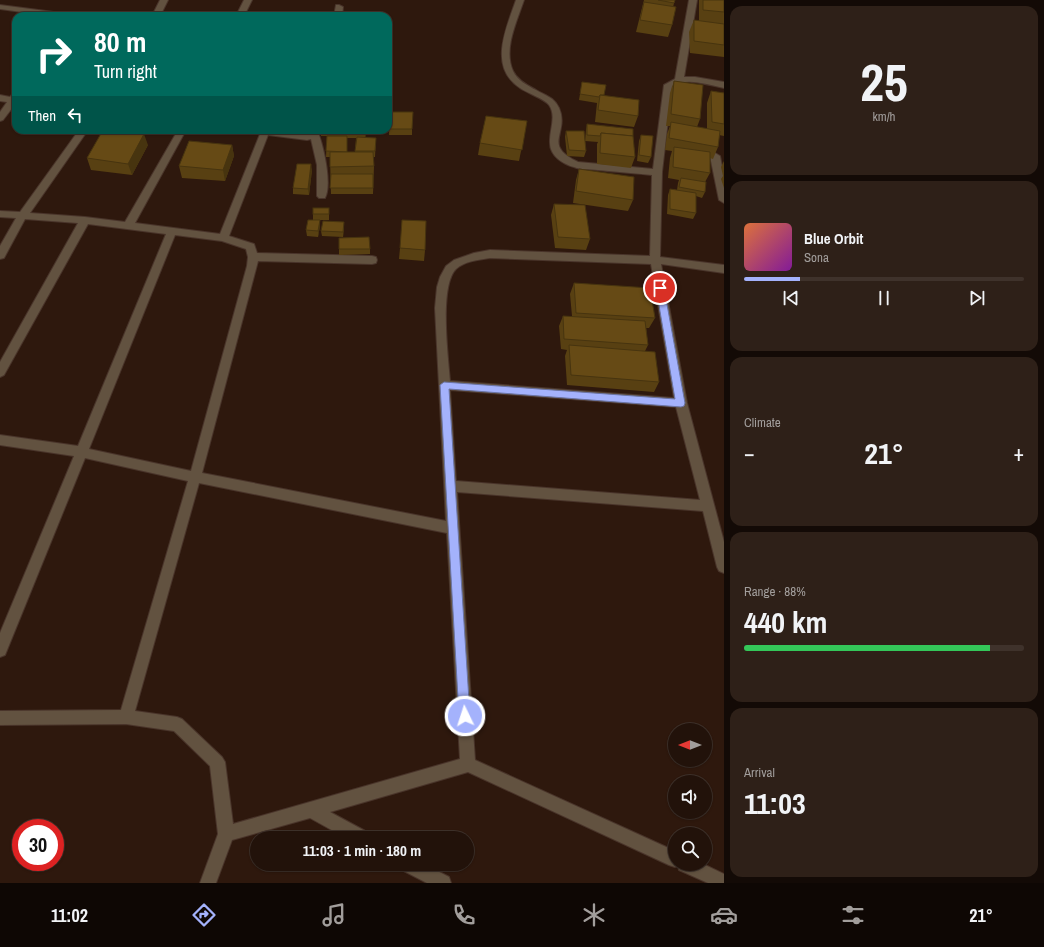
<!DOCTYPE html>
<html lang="en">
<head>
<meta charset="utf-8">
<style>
  body { margin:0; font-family:"Archivo Narrow",sans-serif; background:#2e2018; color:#f1f3f6; height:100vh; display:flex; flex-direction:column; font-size:15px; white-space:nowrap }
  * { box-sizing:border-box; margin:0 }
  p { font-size:13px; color:#a29e9c }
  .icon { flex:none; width:22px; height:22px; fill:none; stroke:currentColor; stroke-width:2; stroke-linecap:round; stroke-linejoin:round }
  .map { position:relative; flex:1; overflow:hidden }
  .sheet { display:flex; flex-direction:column; gap:6px; padding:6px; background:#130a06; width:320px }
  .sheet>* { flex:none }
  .hud { position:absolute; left:12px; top:12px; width:380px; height:122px; border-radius:12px; box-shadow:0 1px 3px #0004,0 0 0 1px #3f322b; background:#00695c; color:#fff; overflow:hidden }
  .needle { width:26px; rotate:270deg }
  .controls { position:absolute; left:668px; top:723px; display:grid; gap:8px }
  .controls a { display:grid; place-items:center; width:44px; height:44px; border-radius:50%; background:#22120a; box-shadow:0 1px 3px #0004,0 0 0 1px #3f322b; font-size:20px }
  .speed { position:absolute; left:12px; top:819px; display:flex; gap:8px; font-size:20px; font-weight:700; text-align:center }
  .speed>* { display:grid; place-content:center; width:52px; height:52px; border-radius:50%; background:#22120a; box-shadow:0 1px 3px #0004,0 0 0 1px #3f322b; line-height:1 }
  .speed .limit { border:6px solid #d22; background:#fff; color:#111 }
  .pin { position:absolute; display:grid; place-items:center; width:34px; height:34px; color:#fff; margin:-17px; border:2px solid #fff; border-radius:50%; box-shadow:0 1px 4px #0007 }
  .me { position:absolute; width:44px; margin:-22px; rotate:356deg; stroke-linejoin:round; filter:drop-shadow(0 0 3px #0008) }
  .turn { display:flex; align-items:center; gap:14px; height:84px; padding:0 16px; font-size:18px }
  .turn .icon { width:52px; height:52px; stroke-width:2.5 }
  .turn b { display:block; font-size:28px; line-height:34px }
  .then { display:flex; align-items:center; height:38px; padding:0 16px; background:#0003; gap:8px; font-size:15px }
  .big { font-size:30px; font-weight:700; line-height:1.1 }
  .sheet .tile { flex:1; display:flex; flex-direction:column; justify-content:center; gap:6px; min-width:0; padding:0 14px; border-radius:12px; background:#2e2018 }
  .sheet .dial { align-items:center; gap:0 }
  .dial b { font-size:52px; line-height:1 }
  .song { display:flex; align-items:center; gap:12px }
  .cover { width:48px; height:48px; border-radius:6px; background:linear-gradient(135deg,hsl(20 70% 55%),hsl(290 70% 35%)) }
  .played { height:4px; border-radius:2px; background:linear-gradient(90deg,#a4b2fc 20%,#3f322b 20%) }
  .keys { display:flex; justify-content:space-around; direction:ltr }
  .heat { display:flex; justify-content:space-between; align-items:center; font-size:22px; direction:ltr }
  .charge { height:6px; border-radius:3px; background:linear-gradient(90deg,#34c759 88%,#3f322b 0) }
  .trip { position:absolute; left:250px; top:831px; width:224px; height:40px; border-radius:20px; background:#22120a; box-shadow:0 1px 3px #0004,0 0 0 1px #3f322b; font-weight:700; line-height:40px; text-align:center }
  .dock { display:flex; height:64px; justify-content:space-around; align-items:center; background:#0e0704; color:#a29e9c }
  .dock .icon { width:28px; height:28px }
  .dock .active { color:#a4b2fc }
  .dock b { font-size:18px; color:#f1f3f6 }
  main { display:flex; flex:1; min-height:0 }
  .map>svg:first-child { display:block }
</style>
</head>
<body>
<main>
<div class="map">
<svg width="724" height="883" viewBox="0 0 724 883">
  <rect width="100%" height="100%" fill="#2e180d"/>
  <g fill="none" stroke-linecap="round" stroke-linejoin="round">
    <!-- street casing -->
    <g stroke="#49342a" stroke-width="2">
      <g id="street">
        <polygon points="160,0 168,0 160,16 152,16"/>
        <polygon points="244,0 252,0 244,16 236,16"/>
        <path d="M516,0h8c-7,21 -21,49 -11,71 4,9 15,15 23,19 10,6 18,7 23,18 11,25 -18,37 19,54l75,7 11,-84 11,-6 14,-79h8l-13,77h11l29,5v6c-17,-3 -36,-11 -52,-2l-10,86 -2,85 64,8v8l-63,-9 26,139 37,139v31l-5,-2 -2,-4 -14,-56 -246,-19 18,268 200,91v13h28l21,10v9h-16l-29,-13 -1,-4 -3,1 -6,-2 -201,-93 -138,40 37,20 2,6h-23l-36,-20 -78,22 -16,43h-16l18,-49 -8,-68 -36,-35 -48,-7 -126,1v-14l121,-1 67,-229 -103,-23 -80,197 -5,2v-24l74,-177 -74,-11v-10l78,11 88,-212 -78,-10 -84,151 -4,2v-15l78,-139 -53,-4 -21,39 -4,1v-13l16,-28 -16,-1v-6l20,1 59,-82h9l-58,83 55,4 40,5 53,-92h8l-51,93 85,11 40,-100 -13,-2 -1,-2h26l35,4 4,-1 2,-3h9l-3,5c5,14 13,50 6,63h-6l-2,-2v-31l-6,-26 -4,1 -39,-5 -39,101 25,8 3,9 115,3 4,1 1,3 -1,3 -4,1 -114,-3 -56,212 244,48 -11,-213 2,-21 3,-10 6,-11 8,-6 20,-7 16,-3 160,6 2,-81c-18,-2 -36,-3 -54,-5 -8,-1 -17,0 -24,-3 -11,-3 -24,-11 -24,-24 -1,-12 7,-27 -1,-38 -4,-6 -22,-12 -29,-17 -32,-21 -14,-59 -4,-88zM175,235l47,6 24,8 2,8 -1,9 -56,205 -102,-22zM490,258l161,6 23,134 -224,-17c-2,-24 -11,-95 6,-112 9,-8 22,-9 34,-11zM450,390l226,17 24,93 -244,-19zM199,483l248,50 13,226 -227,65 -8,-62 -3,-5 -40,-38 -5,-2 -42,-6z"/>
        <polygon points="0,5 69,14 73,16 51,16 0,9"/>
        <polygon points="336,5 339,5 343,7 342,16 334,16"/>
        <polygon points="16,92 16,103 3,120 0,121 0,112 7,102 0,101 0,95 10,97 13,93"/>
        <polygon points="715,153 720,156 724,177 724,203 719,200 710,156"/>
        <polygon points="400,864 424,864 449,877 451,883 427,883 402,870"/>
      </g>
    </g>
    <!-- street -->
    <use href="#street" fill="#625240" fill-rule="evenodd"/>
  </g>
  <!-- wall -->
  <g fill="#584012" fill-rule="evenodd">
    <polygon points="644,0 675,0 673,7 672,25 668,37 636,32"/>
    <polygon points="699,0 724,0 724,57 690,53 689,32 694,20 699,21"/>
    <polygon points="674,81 700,119 697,127 707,129 707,103 711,91 724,93 724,136 719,135 718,147 713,159 710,158 710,173 705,182 705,192 702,198 696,196 696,213 693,219 667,214 668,195 670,189 677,190 678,183 679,180 668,178 670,158 672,151 665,150 667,134 670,126 666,126 670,93"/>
    <polygon points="582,82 638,116 634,127 595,122 597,103 579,100"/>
    <polygon points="390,112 412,129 412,135 389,135"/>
    <polygon points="527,121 519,161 478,155 480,143"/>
    <polygon points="587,124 633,136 635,157 631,168 597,164 597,144 598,142 585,141 586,130"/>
    <path d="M321,130h46l-2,8h11l-1,19h-2l1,9 -1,28h-42l-1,-37h-4l1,-21h-6zM347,138h9l-1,14h-8z"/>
    <polygon points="566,131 586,151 584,157 567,156 565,137"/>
    <polygon points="641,135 651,157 648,163 637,161 639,141"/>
    <polygon points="148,145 132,175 91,170 87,158"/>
    <polygon points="232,145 234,156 225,181 182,178 179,166"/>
    <polygon points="724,161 724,188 721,179 723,176 721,167"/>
    <polygon points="579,169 633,200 628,211 573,203 576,180"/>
    <polygon points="312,170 309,195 293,194 293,188"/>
    <polygon points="554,204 590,239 586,250 555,248 551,215"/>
    <polygon points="313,208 329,208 329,220 316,220 320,226 318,237 307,236 306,230 313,220"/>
    <polygon points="344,227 343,237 322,236 321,231"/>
    <polygon points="339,238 370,249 370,254 339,255"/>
    <polygon points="400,248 425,250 424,261 399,259"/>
    <polygon points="574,283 655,318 649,328 646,328 648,345 645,351 659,382 654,392 567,385 565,356 567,350 561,349 559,326 563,316 572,316 570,294"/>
  </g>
  <!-- shaded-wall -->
  <g fill="#47340f">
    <polygon points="366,130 367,130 365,139 365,133"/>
    <polygon points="144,134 148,145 132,175 128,164"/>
    <polygon points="232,145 234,156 225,181 223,170"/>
    <polygon points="311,164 312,170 309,195 308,189"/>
    <polygon points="320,220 320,226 318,237 318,231"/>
    <polygon points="344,222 344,227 343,237 343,232"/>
  </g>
  <!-- building -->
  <g fill="#664a15" stroke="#47340f">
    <polygon points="658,0 675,0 674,3"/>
    <polygon points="703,0 724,0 724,12 703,10"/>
    <polygon points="644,2 676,7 672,25 640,20"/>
    <polygon points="694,20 724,24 724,45 694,41"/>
    <polygon points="674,81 703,85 700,119 671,114"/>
    <polygon points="582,82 606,85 604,95 600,95 599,97 580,94"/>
    <polygon points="711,91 724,93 724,124 712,122"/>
    <polygon points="600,95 639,100 638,116 598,110"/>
    <polygon points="390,112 413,112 412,129 390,129"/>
    <polygon points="486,116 527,121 522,150 480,143"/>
    <polygon points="671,122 720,131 718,147 669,138"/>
    <polygon points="587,124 633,129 633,136 601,133 600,136 587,135"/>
    <polygon points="103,130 116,130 144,134 128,164 87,158"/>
    <polygon points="321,130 337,130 336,131"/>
    <polygon points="338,130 366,130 365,133 337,131"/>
    <polygon points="566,131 584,131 586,151 569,150"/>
    <polygon points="601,133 633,136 635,157 600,153"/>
    <polygon points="641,135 653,136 651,157 639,155"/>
    <polygon points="327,136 347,136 347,152 326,151"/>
    <polygon points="357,137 376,138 375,151 355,151"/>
    <polygon points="189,141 232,145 223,170 179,166"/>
    <polygon points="674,147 710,152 710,173 673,167"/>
    <polygon points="330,152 373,152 374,166 330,167"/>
    <polygon points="297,164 311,164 308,189 293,188"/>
    <polygon points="579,169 634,177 633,200 576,191"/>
    <polygon points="331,174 373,174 373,188 330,188"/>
    <polygon points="681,178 706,182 705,192 679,187"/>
    <polygon points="670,189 696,193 696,213 670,209"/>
    <polygon points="554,204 585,205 590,239 558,237"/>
    <rect x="313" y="208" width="16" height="6"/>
    <polygon points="308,220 320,220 318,231 306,230"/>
    <polygon points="402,220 426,221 425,250 400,248"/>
    <polygon points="323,221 344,222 343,232 321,231"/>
    <polygon points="369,237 370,249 339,249 339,238"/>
    <polygon points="574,283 650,288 655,318 576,313"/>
    <polygon points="563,316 645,321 648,345 564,339"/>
    <polygon points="569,345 655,352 659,382 571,375"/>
  </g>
  <!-- route -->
  <polygon fill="#a4b2fc" stroke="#6b74a4" points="657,286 663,286 664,288 685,403 684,406 681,407 449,389 470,716 469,720 465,722 461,720 459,716 440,385 444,382 675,399 656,288"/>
</svg>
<div class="controls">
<a><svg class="needle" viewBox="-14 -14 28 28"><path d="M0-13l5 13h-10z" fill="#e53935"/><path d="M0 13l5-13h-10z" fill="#a29e9c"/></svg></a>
<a><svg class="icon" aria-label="sound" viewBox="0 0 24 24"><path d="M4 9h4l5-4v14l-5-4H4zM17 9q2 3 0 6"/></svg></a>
<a><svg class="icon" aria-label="search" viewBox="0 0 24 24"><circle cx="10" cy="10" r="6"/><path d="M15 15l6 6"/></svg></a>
</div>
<div class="speed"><div class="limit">30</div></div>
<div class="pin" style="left:660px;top:288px;background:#d93025"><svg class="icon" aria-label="arrive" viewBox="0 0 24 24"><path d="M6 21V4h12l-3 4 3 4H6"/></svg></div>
<svg class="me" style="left:465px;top:716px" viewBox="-20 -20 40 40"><circle r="17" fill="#a4b2fc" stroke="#fff" stroke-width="3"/><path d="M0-11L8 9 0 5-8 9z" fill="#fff"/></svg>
<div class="trip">11:03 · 1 min · 180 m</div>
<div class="hud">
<div class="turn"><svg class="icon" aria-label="right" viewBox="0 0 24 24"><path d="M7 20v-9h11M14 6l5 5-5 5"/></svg><div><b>80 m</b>Turn right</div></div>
<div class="then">Then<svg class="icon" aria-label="left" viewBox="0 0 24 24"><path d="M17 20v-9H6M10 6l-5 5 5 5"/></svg></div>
</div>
</div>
<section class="sheet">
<div class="tile dial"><b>25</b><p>km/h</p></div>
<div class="tile">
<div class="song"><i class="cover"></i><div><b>Blue Orbit</b><p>Sona</p></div></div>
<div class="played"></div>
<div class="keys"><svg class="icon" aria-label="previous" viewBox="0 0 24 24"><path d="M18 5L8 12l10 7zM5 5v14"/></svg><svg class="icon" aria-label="pause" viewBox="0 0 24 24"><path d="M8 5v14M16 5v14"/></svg><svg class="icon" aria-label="next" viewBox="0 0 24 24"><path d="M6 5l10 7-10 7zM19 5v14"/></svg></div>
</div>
<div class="tile"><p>Climate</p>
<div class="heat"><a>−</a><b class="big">21°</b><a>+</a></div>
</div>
<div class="tile"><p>Range · 88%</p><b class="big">440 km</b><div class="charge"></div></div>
<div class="tile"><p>Arrival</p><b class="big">11:03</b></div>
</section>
</main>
<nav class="dock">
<b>11:02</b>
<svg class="icon active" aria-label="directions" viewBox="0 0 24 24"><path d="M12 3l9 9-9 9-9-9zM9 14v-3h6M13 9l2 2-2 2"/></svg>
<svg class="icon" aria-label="music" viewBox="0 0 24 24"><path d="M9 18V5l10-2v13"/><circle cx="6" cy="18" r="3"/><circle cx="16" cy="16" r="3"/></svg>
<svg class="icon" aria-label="phone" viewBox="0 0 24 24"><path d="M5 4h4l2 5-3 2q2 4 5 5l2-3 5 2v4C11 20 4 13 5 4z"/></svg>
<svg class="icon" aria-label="climate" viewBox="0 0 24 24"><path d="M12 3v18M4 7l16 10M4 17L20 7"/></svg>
<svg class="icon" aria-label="car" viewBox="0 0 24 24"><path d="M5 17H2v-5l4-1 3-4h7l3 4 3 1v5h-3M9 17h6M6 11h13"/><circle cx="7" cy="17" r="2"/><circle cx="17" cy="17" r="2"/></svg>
<svg class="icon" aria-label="filters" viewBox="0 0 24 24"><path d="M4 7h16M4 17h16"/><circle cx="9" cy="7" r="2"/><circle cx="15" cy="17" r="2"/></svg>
<b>21°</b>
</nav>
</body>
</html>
